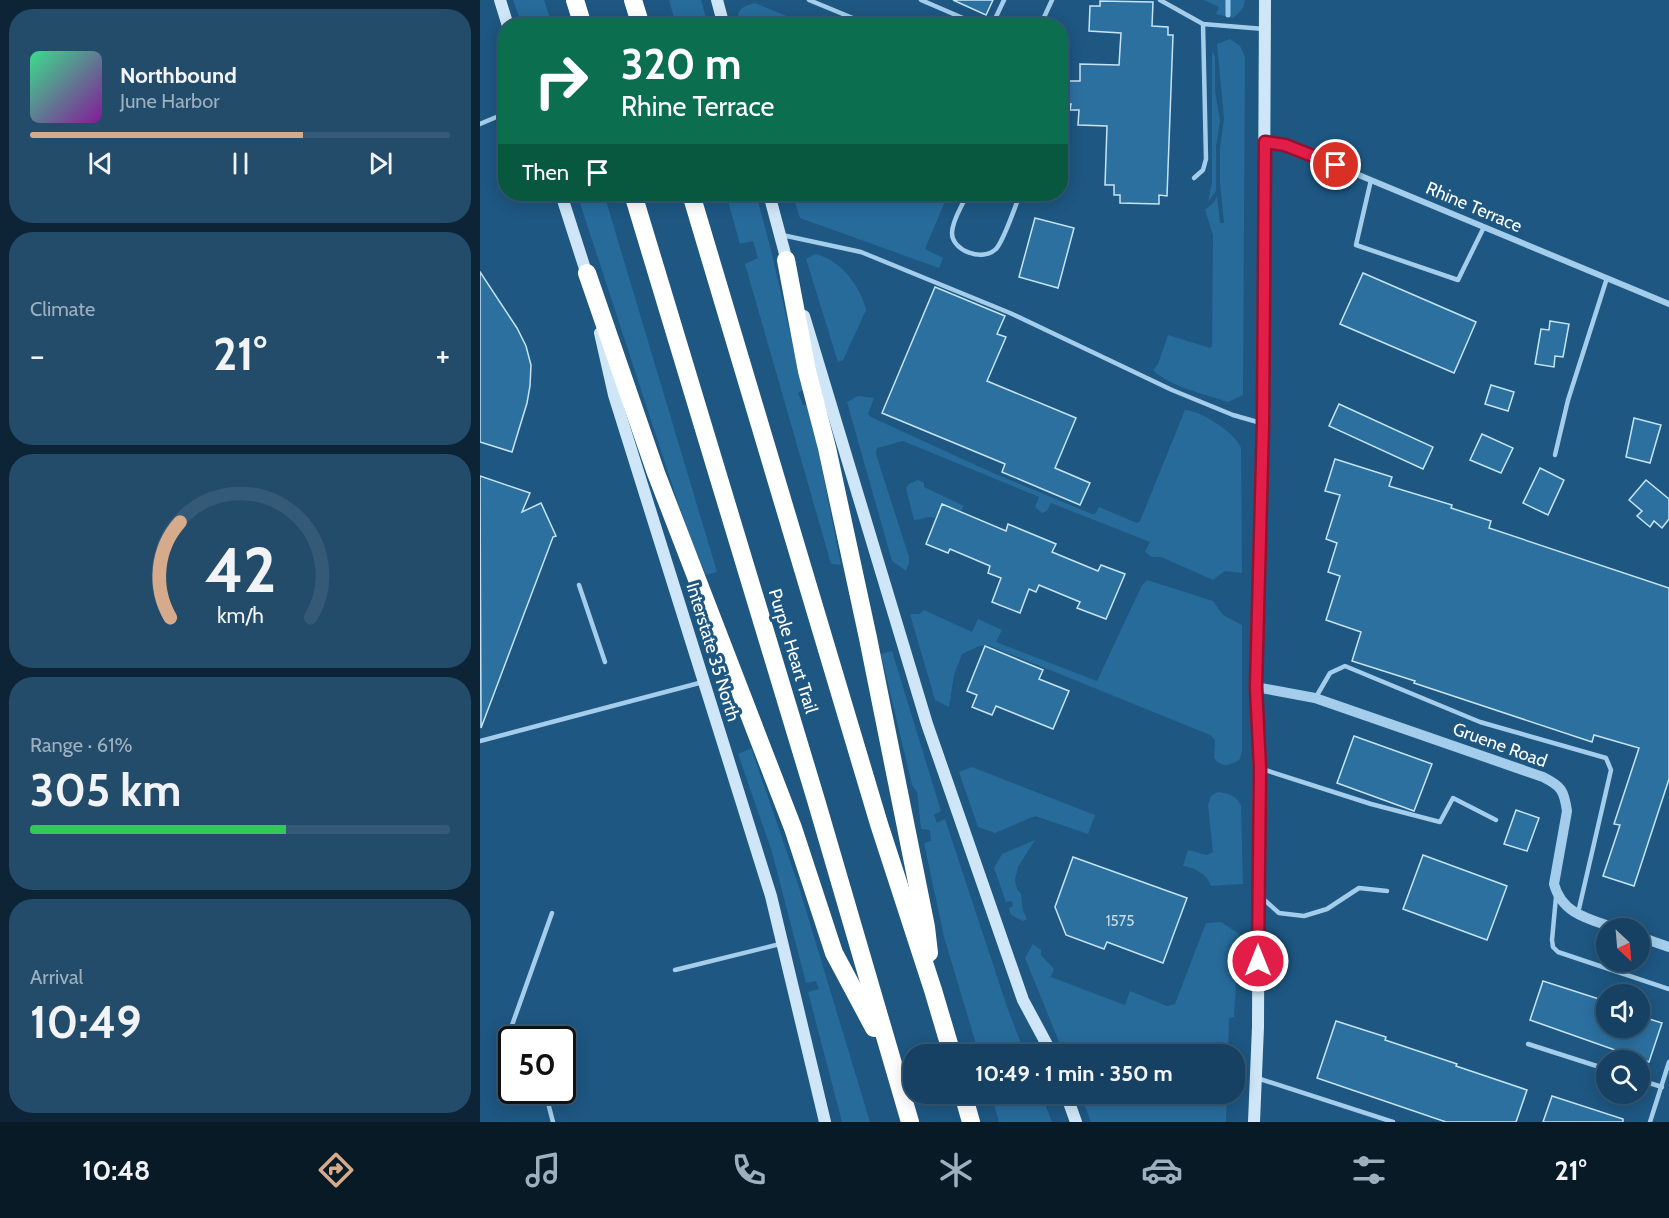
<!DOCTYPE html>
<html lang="en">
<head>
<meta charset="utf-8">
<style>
  body { margin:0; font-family:Cabin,sans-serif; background:#234c6b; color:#f1f3f6; height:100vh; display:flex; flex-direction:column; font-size:22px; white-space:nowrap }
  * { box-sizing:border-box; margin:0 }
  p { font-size:20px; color:#9eafbe }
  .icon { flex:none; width:33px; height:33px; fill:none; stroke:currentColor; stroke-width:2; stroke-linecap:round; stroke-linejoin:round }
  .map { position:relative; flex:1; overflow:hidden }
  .panel { display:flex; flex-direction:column; gap:9px; padding:9px; background:#0c2436; width:480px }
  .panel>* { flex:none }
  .guide { position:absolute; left:18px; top:18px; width:570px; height:183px; border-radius:24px; box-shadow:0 3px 15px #0003,0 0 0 2px #355a77; background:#0b6e4f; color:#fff; overflow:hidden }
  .needle { width:39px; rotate:154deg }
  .controls { position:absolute; left:1116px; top:918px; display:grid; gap:12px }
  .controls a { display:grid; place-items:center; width:54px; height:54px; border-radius:50%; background:#164162; box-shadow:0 3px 15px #0003,0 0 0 2px #355a77; font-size:30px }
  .speed { position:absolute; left:18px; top:1026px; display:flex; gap:12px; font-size:30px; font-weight:700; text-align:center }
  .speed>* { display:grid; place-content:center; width:78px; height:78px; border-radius:50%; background:#164162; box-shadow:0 3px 15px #0003,0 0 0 2px #355a77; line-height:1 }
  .speed .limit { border:3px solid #111; border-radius:9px; background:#fff; color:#111 }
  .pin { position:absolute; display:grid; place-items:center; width:51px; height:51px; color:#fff; margin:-26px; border:3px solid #fff; border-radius:50%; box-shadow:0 2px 6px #0007 }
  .me { position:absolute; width:66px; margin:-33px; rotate:0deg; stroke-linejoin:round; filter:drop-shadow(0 0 4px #0008) }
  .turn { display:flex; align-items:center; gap:21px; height:126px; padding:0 24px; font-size:27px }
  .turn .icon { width:78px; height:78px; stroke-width:2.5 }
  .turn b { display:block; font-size:42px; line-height:51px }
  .then { display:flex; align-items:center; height:57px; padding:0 24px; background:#0003; gap:12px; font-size:22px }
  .big { font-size:45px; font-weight:700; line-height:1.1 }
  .panel .widget { flex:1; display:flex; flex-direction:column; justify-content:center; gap:9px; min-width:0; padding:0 21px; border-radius:24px; background:#234c6b }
  .panel .dial { align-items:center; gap:0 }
  .dial svg { height:156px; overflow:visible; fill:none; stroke:#355a77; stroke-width:7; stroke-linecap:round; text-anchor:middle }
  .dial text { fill:#f1f3f6; stroke:none }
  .song { display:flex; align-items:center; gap:18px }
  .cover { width:72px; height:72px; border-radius:9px; background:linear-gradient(135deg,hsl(150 70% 55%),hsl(290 70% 35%)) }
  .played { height:6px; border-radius:3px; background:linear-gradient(90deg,#d6ab8b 65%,#355a77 65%) }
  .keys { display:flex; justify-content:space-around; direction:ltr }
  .heat { display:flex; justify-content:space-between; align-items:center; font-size:33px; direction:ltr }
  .charge { height:9px; border-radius:4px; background:linear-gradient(90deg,#34c759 61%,#355a77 0) }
  .trip { position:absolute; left:423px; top:1044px; width:342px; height:60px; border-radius:24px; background:#164162; box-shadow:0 3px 15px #0003,0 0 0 2px #355a77; font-weight:700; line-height:60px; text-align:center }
  .dock { display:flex; height:96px; justify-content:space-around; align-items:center; background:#091a27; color:#9eafbe }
  .dock .icon { width:42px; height:42px }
  .dock .selected { color:#d6ab8b }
  .dock b { font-size:27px; color:#f1f3f6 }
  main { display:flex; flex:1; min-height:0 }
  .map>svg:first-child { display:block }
</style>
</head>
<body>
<main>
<section class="panel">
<div class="widget">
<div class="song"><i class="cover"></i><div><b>Northbound</b><p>June Harbor</p></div></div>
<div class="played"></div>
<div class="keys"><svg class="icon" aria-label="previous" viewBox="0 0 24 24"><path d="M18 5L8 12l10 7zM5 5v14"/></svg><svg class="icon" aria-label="pause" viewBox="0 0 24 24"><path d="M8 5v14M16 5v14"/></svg><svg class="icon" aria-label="next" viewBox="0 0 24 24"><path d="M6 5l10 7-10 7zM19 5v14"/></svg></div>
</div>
<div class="widget"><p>Climate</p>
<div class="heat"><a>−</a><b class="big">21°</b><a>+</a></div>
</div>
<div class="widget dial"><svg viewBox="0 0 100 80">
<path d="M14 69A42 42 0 1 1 86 69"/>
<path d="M14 69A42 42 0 0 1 19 20" stroke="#d6ab8b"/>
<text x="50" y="56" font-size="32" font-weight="700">42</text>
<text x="50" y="72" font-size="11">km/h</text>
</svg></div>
<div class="widget"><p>Range · 61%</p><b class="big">305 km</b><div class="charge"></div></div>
<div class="widget"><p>Arrival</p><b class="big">10:49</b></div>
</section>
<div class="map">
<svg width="1189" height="1122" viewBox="0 0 1189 1122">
  <rect width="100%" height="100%" fill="#1d5782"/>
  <!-- green -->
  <g fill="#276b9b">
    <polygon points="33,0 64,0 72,25 42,25"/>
    <polygon points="189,0 221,0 228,25 196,25"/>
    <path d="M724,0h41c-1,9 -5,12 -12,18l-17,-4 3,-7z"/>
    <path d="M275,3l7,3 47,19h-69c-5,-14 0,-18 15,-22z"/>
    <path d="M750,39l10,7 5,11 -2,338 -15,7c-21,-7 -60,-16 -75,-32l5,-6 10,-29 42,13 2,-2 1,-111 -8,-25 9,-8 3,-6 3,27h4l-4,-41v-33l4,-31 -7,-74z"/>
    <polygon points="732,51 735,57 735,91 740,121 736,146 736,191 728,202 732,182"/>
    <polygon points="97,194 124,194 237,572 226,575 207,530"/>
    <polygon points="246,194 276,194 291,250 323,390 318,393 323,405 329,405 361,565 351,564 265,264 278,258 273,241 260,244"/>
    <polygon points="312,194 468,194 445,249 463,258 459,268 320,218"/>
    <path d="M335,254c25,5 46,33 51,56l-23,50 -5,2 -32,-103z"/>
    <path d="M378,396l16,2 -6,16 3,3 122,56 99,41h3l4,-7 38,16 3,-2 45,-111c16,1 50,22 56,38l1,125 -17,-2 -12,9 -52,-23h-9l-7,-5 5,-10 -99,-39 -4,8 -5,2 -7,-6 4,-10 -136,-56 -26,7 -1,6 33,103v6l-3,8 -14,-10 -45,-159z"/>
    <path d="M438,480l6,3v4l40,19 -3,5 -19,-7 -7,14c-8,-3 -13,2 -21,2l-8,-32 3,-4z"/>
    <path d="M667,580l66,21 10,14 19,10v125l-2,9c-9,7 -18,9 -26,-1l1,-18 -5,-5 -222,-90 -9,1 -17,8 -8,21 -5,32 -14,-7 -25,-86h9l5,-4 48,22 6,-13 24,11 -6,12 101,39 45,-96z"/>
    <polygon points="412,651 461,811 454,815 457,823 465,819 527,1007 545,1054 499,1054 464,937 444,843 451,841 450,830 441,829 437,792 432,785 401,654"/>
    <polygon points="271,748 318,884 390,1122 362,1122 328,992 339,989 336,981 326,983 292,852 258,754"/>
    <polygon points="492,767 615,815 608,834 555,816 515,833 498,827 479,772"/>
    <path d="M738,792c12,2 18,3 23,14l2,78 -32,2c-3,-11 -17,-19 -28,-20l5,-16 19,5 6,-3 -5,-47 3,-9z"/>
    <polygon points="555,840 538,867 535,880 537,889 541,894 543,911 547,919 543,921 531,915 529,908 533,906 532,901 526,902 514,868 522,854"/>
    <polygon points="741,922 759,934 754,1017 749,1018 748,1054 584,1054 545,958 553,944 561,950 561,955 574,969 571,977 645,1005 650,991 687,1006 695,1004 726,923"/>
    <polygon points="511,1094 561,1094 572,1122 519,1122"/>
    <polygon points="600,1094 747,1094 746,1122 611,1122"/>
  </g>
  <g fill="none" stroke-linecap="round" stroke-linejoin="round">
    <!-- stream -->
    <polyline stroke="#96c9eb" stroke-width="5" points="748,15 748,0"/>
  </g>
  <!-- building -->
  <g fill="#2c70a0" stroke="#c7e4f7" stroke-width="1.5">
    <polygon points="473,0 513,0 506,15"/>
    <polygon points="620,1 673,2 672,26 688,27 688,35 693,35 687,196 679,195 679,204 640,203 640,195 634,195 634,185 625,185 627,126 598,125 599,110 590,110 591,104 580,104 580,85 589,86 589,81 600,81 600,64 639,65 641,33 609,31 610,6 620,6"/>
    <polygon points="555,218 594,228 578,288 539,277"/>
    <polygon points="0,272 37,328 46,346 51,365 50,386 47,403 32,452 0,442"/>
    <polygon points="883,273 996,322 974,373 860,324"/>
    <polygon points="455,287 525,316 517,334 526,337 507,381 596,418 575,468 610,483 600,505 522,472 525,464 402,413"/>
    <polygon points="1070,321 1089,324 1083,357 1075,356 1074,367 1055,364 1061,329 1069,330"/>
    <polygon points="1011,385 1034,392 1028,411 1005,404"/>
    <polygon points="859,404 953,447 943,469 849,426"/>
    <polygon points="1154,418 1181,425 1170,463 1146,457"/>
    <polygon points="1002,434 1033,448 1021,473 990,460"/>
    <polygon points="855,459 912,477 909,486 972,505 971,508 1011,521 1009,528 1189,588 1189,779 1154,886 1123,876 1140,825 1134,824 1159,748 1114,735 1112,742 934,683 935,681 872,661 881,632 846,620 860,576 848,572 857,543 846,539 860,495 845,491"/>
    <polygon points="1060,468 1084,480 1068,515 1043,503"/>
    <polygon points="0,476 50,493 42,512 61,503 76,536 73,537 1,728"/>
    <polygon points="1166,480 1189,499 1189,519 1182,528 1174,521 1170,527 1157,516 1162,511 1149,500"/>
    <polygon points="462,504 526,531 528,524 576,544 572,552 618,571 621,565 645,574 626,619 597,608 600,602 559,585 556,592 549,589 540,613 512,602 521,578 508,573 510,566 470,549 468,553 446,544"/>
    <polygon points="505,646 563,670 559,679 589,691 573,729 516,706 512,715 492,707 497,695 487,691"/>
    <polygon points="874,736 952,764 934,811 857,783"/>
    <polygon points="1036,810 1059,818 1047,851 1024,844"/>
    <polygon points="943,855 1027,886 1007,940 923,909"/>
    <polygon points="593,857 707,898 683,963 627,942 624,949 586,935 575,907"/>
    <polygon points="1063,981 1119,999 1118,1002 1126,1005 1126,1028 1160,1028 1160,1016 1182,1023 1169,1062 1050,1020"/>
    <polygon points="856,1021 906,1037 905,1040 977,1064 976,1066 1047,1090 1036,1122 966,1122 837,1078"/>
    <polygon points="1072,1096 1143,1119 1143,1122 1063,1122"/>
  </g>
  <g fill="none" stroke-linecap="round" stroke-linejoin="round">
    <!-- service -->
    <g stroke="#a3cdea" stroke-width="4.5">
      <polyline points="329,0 392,26"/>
      <polyline points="441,0 499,25 511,23 515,19 524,0"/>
      <polyline points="680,0 723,24 784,29"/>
      <polyline points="560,26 572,0"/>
      <polyline points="0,124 26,113"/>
      <polyline points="714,178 723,170 726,159 723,24"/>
      <polyline points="891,180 876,245 978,280 1004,227"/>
      <path d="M487,194c-4,11 -15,26 -15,39 0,18 31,29 44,16 8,-9 19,-42 24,-55"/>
      <polyline points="302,235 381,252 530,313 692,390 753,415 781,423"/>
      <polyline points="1075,455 1088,400 1127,278"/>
      <polyline points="99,585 125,662"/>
      <polyline points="836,697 850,673 865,666 1000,722 1126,758 1131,770 1098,913"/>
      <polyline points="0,741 223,682"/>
      <polyline points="779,768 891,804 960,822 973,798 1016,820"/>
      <polyline points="781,897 799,913 824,916 847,909 879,888 907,891"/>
      <polyline points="1076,897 1072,940 1073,947 1078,952 1189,989"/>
      <polyline points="195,970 300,944"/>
      <polyline points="1048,1044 1126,1069"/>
      <path d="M32,1063c-8,-11 -4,-23 -1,-35l41,-115"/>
      <polyline points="777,1078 913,1122"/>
      <polyline points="1160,1080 1182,1087"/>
      <polyline points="60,1090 67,1099 73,1122"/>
      <polyline points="1170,1122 1189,1062"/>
    </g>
    <!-- minor -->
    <polyline stroke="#a3cdea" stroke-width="6" points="785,142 805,145 821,151 1189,304"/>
    <!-- tertiary -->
    <g stroke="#a3cdea" stroke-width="10">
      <path d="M776,687l59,11 228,79c18,9 21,13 24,34l-13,73c8,30 35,35 61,44"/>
      <polyline points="1160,937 1189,947"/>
    </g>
    <!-- secondary -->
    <g stroke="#cee6f7" stroke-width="12">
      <polyline points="20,0 28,26"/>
      <polyline points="237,0 244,26"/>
      <polyline points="81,194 108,278"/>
      <polyline points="289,194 308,265"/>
      <polyline points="324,316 447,724 543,1000 572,1054"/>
      <polyline points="120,333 134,395 291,896 345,1122"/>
      <polyline points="586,1094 596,1122"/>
      <polyline points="774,1122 778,1027 779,768 776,687 783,424 785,0"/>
    </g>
    <!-- motorway -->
    <g stroke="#fff" stroke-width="18">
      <polyline points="95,0 103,26"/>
      <polyline points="153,0 161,26"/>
      <polyline points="153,194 336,800 430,1122"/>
      <polyline points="211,194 399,824 453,990 472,1054"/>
      <polyline points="306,260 327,371 347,448 388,638 446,927 449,953"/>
      <polyline points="107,273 176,473 313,828 354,953 394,1028"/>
      <polyline points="483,1094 491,1122"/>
    </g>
  </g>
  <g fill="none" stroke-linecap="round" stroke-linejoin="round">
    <!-- route casing -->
    <g stroke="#92132f" stroke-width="15">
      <polyline id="route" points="778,961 780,768 776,687 783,424 785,142 805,145 856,165"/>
    </g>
    <!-- route -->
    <use href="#route" stroke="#e11d48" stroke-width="10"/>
  </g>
  <g text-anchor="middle" stroke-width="6" stroke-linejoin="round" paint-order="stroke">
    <!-- number labels -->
    <g font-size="15" fill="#cadbe7">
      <text x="640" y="926">1575</text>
    </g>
    <!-- street labels -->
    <g font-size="18" fill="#fff" stroke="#1d5782">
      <text transform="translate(994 207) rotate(23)" y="6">Rhine Terrace</text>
      <text transform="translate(313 651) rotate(73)" y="6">Purple Heart Trail</text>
      <text transform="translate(233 652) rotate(73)" y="6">Interstate 35 North</text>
      <text transform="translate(1020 745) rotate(20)" y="6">Gruene Road</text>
    </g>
  </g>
</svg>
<div class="controls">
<a><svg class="needle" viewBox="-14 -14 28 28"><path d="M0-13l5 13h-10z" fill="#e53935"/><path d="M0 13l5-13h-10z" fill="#9eafbe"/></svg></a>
<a><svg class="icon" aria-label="sound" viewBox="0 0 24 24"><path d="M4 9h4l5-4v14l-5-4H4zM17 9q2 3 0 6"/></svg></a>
<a><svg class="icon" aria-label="search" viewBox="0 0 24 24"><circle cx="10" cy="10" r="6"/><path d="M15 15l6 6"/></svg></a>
</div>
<div class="speed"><div class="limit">50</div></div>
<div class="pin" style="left:856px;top:165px;background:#d93025"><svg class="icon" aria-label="arrive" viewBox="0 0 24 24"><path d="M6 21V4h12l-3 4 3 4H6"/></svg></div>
<svg class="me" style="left:778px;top:961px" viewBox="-20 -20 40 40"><circle r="17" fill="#e11d48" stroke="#fff" stroke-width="3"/><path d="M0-11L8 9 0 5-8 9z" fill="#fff"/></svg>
<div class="trip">10:49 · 1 min · 350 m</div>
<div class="guide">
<div class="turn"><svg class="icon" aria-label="right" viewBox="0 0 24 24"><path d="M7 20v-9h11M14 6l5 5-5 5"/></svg><div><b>320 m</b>Rhine Terrace</div></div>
<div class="then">Then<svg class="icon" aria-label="arrive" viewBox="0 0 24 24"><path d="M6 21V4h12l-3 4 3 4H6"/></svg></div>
</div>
</div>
</main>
<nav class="dock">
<b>10:48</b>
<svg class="icon selected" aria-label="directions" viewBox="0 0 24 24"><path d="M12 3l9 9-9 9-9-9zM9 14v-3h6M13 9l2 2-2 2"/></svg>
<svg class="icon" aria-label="music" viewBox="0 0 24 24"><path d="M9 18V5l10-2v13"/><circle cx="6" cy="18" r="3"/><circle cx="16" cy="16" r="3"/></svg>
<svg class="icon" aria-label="phone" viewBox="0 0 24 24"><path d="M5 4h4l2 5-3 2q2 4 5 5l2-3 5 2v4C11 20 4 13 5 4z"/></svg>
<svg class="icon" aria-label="climate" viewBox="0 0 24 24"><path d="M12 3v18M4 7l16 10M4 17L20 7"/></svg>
<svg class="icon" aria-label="car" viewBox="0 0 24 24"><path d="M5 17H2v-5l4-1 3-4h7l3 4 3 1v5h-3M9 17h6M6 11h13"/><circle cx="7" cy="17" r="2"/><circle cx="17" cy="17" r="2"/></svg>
<svg class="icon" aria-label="filters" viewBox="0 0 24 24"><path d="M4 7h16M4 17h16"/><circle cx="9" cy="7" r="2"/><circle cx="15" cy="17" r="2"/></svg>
<b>21°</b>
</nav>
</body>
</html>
